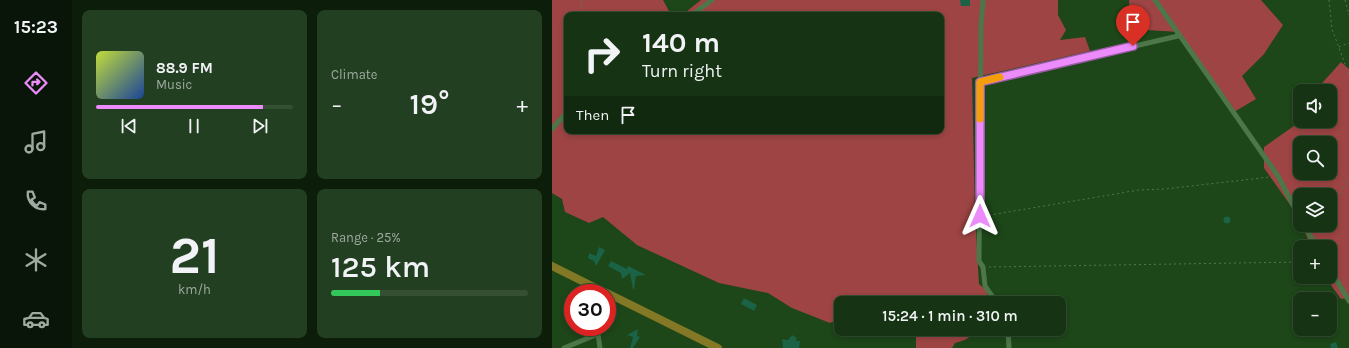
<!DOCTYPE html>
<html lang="en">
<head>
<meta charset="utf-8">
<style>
  body { margin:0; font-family:Karla,sans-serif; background:#233f21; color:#f1f3f6; height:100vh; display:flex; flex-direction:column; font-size:15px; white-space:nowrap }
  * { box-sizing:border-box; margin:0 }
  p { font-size:13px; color:#9eaaa0 }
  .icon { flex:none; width:22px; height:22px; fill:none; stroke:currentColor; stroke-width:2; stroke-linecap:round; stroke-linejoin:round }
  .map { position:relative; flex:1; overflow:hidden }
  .drawer { display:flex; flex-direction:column; gap:10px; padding:10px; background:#0c1d0a; width:480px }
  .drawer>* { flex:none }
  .top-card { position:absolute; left:12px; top:12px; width:380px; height:122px; border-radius:8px; box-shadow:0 2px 6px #0003,0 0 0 1px #354f33; background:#163413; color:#f1f3f6; overflow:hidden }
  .buttons { position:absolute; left:741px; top:84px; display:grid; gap:8px }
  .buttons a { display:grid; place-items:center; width:44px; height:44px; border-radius:8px; background:#163413; box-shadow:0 2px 6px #0003,0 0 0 1px #354f33; font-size:20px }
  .speed { position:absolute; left:12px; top:284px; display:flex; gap:8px; font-size:20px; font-weight:700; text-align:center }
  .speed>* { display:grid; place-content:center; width:52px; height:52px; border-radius:50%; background:#163413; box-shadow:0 2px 6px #0003,0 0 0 1px #354f33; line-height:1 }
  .speed .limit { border:6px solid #d22; background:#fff; color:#111 }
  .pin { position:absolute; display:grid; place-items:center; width:34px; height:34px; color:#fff; margin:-41px -17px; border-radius:50% 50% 50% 0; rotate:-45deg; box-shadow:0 0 4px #0007 }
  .pin .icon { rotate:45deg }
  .me { position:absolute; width:44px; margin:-22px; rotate:0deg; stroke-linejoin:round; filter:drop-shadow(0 0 3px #0008) }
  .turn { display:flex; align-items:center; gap:14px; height:84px; padding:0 12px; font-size:18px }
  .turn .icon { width:52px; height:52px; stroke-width:2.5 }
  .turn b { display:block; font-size:28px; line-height:34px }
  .then { display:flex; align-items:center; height:38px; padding:0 12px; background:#0003; gap:8px; font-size:15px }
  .big { font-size:30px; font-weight:600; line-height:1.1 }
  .drawer .tile { flex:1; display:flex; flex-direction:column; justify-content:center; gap:6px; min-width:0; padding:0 14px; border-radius:8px; background:#233f21 }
  .drawer .dial { align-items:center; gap:0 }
  .dial b { font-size:52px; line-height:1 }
  .song { display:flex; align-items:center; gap:12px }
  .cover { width:48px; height:48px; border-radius:6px; background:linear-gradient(135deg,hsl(70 70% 55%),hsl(220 70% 35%)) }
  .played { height:4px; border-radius:2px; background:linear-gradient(90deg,#ec8cfb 85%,#354f33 85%) }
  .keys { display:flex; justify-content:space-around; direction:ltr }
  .heat { display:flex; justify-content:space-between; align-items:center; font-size:22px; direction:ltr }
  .charge { height:6px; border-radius:3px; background:linear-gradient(90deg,#34c759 25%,#354f33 0) }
  .drawer .tiles { flex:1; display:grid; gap:10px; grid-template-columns:repeat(2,1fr) }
  .trip { position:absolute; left:282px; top:296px; width:232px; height:40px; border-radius:8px; background:#163413; box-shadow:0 2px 6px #0003,0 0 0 1px #354f33; font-weight:600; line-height:40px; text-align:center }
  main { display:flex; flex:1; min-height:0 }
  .tabs { display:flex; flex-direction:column; width:72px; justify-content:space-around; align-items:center; background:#091508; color:#9eaaa0 }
  .tabs .icon { width:28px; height:28px }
  .tabs .current { color:#ec8cfb }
  .tabs b { font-size:18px; color:#f1f3f6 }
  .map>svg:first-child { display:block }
</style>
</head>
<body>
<main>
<nav class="tabs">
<b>15:23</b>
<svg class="icon current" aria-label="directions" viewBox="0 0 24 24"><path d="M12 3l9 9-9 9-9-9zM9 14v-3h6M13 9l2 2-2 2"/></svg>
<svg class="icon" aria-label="music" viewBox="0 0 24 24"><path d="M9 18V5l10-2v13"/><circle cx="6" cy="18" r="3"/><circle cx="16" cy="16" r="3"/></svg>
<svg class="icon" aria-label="phone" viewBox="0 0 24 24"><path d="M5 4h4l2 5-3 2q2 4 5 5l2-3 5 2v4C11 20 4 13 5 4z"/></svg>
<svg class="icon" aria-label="climate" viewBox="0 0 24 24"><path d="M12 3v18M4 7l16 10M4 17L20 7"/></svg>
<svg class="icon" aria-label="car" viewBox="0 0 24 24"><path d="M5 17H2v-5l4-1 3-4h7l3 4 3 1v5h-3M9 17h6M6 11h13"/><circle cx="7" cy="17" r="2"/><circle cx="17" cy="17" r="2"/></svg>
</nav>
<section class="drawer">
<div class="tiles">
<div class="tile">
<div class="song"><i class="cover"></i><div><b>88.9 FM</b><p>Music</p></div></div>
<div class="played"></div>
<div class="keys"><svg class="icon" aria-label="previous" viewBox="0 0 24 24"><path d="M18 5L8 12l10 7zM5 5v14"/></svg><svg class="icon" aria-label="pause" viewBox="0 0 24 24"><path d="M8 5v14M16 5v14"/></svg><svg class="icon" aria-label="next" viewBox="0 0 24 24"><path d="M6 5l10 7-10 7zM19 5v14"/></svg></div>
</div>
<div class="tile"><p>Climate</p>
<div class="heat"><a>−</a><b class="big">19°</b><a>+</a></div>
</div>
<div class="tile dial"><b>21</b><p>km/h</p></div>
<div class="tile"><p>Range · 25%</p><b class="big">125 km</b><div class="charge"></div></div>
</div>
</section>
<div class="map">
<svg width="797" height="348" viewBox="0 0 797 348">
  <rect width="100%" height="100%" fill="#1d4619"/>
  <!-- green -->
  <g fill="#9e4444" fill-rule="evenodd">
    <polygon points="0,0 111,0 119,15 15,15 15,131 389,131 389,15 130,15 149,0 506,0 506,15 514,30 508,40 533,37 538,51 420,78 423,215 427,284 435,291 436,298 435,303 289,303 289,318 278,323 240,308 216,293 167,283 85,245 51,217 37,223 13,212 10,199 0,193"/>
    <polygon points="577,0 709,0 731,25 712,54 690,76 704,99 682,112 627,32 579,29"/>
    <path d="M789,62l8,7v229l-8,1 -16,-22h5v-30h-19l-9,-22h28v-30h-30v26l-2,-5 -34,-48v-21l37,-26h29v-30h-15zM748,143h30v30h-30z"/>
    <path d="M363,329h58c-2,10 -8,11 -18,14l-3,5h-36v-18z"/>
  </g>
  <!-- building -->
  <g fill="#1a6346">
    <polygon points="408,0 418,0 418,6 409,6"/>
    <circle cx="675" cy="220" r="3.5"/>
    <polygon points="47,247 53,250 44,266 42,261 36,258 37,253 44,256"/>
    <polygon points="59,261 75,269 76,266 94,275 84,276 82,289 81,289 78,273 70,279 69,273 56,266"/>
    <polygon points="192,298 205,305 202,311 189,304"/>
    <polygon points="86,329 85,336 88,337 81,348 78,348 81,337 75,335"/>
    <polygon points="240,335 245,338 243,340 248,341 247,348 231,348 230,339 236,340"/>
    <polygon points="784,342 786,348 779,348 778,344"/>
  </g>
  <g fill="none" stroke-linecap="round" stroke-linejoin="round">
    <!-- path -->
    <g stroke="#547750" stroke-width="1" stroke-dasharray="2 3" stroke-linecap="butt">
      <polyline points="29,0 30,15"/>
      <polyline points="777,0 780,29 797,75"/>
      <polyline points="793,0 797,15"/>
      <polyline points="787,47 797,43"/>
      <polyline points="778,211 797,177"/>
      <polyline points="432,216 587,190 613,189 718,177"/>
      <polyline points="761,230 766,225"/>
      <polyline points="437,267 748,262"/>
    </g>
    <!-- minor -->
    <g stroke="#4d7748" stroke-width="5">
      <polyline points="431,0 429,26 427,261 431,267 433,286 445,303"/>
      <polyline points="603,0 726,176 748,218"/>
      <polyline points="140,15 160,0"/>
      <polyline points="428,82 626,36"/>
      <polyline points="0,129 15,112"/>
      <polyline points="752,225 765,247"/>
      <polyline points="778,269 797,301"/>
      <polyline points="55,307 59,295"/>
      <polyline points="456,329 457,348"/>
      <polyline points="46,334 48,348"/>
      <polyline points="12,348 46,334 49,327"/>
    </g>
    <!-- primary -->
    <g stroke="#827825" stroke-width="8">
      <polyline points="0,266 54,293"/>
      <polyline points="55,293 166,348"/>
    </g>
  </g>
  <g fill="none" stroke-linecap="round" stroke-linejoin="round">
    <!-- route casing -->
    <g stroke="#995ba3" stroke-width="10">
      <polyline id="route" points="428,216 428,82 581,46"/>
    </g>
    <!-- route -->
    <use href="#route" stroke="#ec8cfb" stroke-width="7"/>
    <!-- slow -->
    <polyline stroke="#f59e0b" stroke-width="7" points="428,119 428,82 448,77"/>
  </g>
</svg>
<div class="buttons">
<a><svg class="icon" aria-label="sound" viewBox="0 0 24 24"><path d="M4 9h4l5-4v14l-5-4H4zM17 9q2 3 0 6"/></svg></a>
<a><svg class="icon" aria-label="search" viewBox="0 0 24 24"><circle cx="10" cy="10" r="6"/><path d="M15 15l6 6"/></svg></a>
<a><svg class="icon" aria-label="layers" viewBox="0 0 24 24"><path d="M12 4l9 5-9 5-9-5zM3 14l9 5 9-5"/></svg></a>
<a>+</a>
<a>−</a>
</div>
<div class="speed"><div class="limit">30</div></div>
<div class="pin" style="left:581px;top:46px;background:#d93025"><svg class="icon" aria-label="arrive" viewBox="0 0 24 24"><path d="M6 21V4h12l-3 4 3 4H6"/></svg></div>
<svg class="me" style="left:428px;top:216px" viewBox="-20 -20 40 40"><path d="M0-17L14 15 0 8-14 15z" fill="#ec8cfb" stroke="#fff" stroke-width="4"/></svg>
<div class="trip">15:24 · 1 min · 310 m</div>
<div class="top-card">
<div class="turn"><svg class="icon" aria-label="right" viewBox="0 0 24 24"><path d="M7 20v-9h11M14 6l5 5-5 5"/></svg><div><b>140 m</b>Turn right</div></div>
<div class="then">Then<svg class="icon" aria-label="arrive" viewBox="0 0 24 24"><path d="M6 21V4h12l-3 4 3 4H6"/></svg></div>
</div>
</div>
</main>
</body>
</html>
